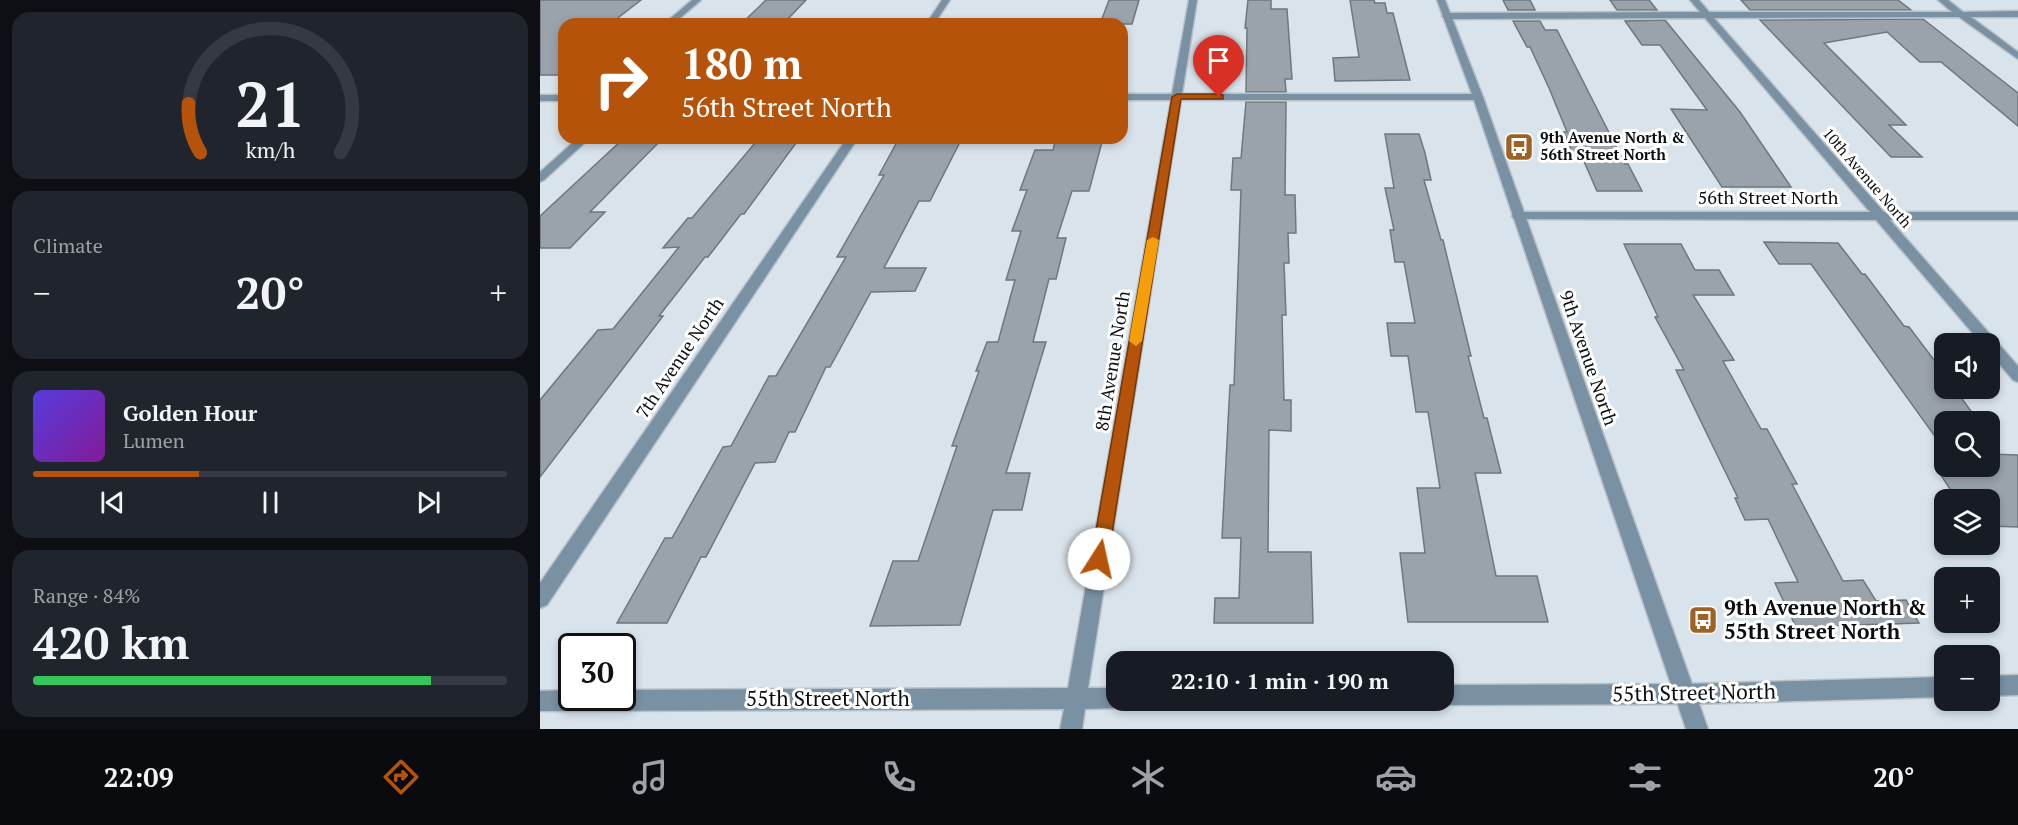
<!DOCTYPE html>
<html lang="en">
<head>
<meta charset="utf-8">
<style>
  body { margin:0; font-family:"PT Serif",serif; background:#20242c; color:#f1f3f6; height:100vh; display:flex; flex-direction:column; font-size:22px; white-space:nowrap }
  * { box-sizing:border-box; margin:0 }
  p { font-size:20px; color:#9ea1a6 }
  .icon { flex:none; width:33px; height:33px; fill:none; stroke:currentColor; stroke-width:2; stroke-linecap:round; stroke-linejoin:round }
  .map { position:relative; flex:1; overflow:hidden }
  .drawer { display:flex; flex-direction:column; gap:12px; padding:12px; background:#0d0f14; width:540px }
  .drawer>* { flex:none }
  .guide { position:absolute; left:18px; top:18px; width:570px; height:126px; border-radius:18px; box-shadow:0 3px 9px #0003; background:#b45309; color:#fff; overflow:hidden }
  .fabs { position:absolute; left:1394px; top:333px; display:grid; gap:12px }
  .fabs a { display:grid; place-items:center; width:66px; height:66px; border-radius:12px; background:#171b24; box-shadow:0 3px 9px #0003; font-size:30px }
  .speed { position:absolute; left:18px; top:633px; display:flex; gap:12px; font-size:30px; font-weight:700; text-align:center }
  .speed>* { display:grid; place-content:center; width:78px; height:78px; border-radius:50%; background:#171b24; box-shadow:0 3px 9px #0003; line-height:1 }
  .speed .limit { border:3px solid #111; border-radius:9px; background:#fff; color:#111 }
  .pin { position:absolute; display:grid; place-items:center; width:51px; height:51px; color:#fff; margin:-62px -26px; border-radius:50% 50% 50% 0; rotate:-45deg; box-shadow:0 0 6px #0007 }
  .pin .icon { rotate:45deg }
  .me { position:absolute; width:66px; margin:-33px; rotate:10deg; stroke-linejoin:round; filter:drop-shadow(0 0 4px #0008) }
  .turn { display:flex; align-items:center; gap:21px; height:126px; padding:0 24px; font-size:27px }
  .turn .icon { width:78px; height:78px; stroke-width:2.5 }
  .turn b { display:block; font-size:42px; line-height:51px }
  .big { font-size:45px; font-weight:800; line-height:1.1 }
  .drawer .tile { flex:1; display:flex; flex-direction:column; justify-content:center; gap:9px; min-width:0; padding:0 21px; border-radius:18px; background:#20242c }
  .drawer .dial { align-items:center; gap:0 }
  .dial svg { height:156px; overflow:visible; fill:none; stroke:#363941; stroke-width:7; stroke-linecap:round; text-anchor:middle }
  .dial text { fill:#f1f3f6; stroke:none }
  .song { display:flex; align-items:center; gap:18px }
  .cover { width:72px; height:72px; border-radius:9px; background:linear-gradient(135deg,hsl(250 70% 55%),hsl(290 70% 35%)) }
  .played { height:6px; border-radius:3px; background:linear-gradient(90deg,#b45309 35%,#363941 35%) }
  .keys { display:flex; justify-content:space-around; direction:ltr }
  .heat { display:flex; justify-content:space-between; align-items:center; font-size:33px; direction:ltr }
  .charge { height:9px; border-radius:4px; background:linear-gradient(90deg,#34c759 84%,#363941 0) }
  .trip { position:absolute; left:566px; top:651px; width:348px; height:60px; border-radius:18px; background:#171b24; box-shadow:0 3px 9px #0003; font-weight:800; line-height:60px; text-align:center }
  .tab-bar { display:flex; height:96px; justify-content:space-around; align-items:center; background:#090b0e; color:#9ea1a6 }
  .tab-bar .icon { width:42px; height:42px }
  .tab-bar .selected { color:#b45309 }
  .tab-bar b { font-size:27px; color:#f1f3f6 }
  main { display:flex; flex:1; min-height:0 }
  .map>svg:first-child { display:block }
</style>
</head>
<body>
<main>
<section class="drawer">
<div class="tile dial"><svg viewBox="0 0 100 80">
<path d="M14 69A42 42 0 1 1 86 69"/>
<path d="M14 69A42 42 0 0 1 8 44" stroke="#b45309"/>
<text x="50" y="56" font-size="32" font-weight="700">21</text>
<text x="50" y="72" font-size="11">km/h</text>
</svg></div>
<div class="tile"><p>Climate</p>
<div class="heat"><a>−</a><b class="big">20°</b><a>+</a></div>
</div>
<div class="tile">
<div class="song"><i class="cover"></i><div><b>Golden Hour</b><p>Lumen</p></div></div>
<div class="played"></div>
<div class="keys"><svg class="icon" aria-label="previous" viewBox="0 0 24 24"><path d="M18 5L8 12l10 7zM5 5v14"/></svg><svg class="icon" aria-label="pause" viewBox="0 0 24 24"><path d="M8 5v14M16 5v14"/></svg><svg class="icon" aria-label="next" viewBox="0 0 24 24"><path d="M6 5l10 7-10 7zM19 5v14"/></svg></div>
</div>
<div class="tile"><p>Range · 84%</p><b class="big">420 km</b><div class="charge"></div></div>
</section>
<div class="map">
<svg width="1478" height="729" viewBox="0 0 1478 729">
  <rect width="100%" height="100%" fill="#d9e3eb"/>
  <!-- building -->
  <g fill="#9aa3ab" stroke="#6e777e" stroke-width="1.5">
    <polygon points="0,0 101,0 70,24 24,24 24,75 0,75"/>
    <polygon points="226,0 266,0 243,24 201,24"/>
    <polygon points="569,0 599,0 592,24 560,24"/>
    <polygon points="708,0 731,0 731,9 747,9 752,79 745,79 746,92 706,92 707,28 705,28"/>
    <polygon points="810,0 834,0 835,3 845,3 847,13 853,13 870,80 795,81 793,58 819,57"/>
    <polygon points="963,0 990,0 995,10 968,10"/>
    <polygon points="1070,0 1109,0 1117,10 1077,10"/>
    <polygon points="1201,0 1358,0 1371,10 1210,10"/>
    <polygon points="1383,19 1478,93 1478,126 1401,62 1380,62 1347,32 1284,43 1366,125 1349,125 1382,157 1351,157 1220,20"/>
    <polygon points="1125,20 1200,112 1251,187 1182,187 1131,109 1167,110 1120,45 1102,45 1085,21"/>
    <polygon points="973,21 1000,21 1005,30 1017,30 1085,164 1088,164 1102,191 1057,191 1042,157 1034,157 1024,132 1027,132 1009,88 990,47 987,47"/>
    <polygon points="706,102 746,102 745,195 755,195 756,233 748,233 749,263 744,263 746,315 742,315 744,400 751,400 751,431 729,430 728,552 771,552 773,623 674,623 675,598 699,598 701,538 682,538 690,385 694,385 701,190 691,190 693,158 701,158"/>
    <polygon points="845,134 879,134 885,153 891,180 884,180 901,240 903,240 931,356 928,356 944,418 947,418 961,473 935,473 956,576 997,576 1008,622 868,622 860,553 885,553 877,488 900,488 888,412 876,412 868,356 851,356 847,323 875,323 864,262 855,262 850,230 854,230 845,188 854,188"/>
    <polygon points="83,139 122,139 50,212 65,212 30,248 0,248 0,216"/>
    <polygon points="357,142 420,142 390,201 379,201 344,268 386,268 375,291 331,292 290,367 286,367 255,432 249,432 235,462 215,463 166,557 161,557 127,623 77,623 125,538 132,538 183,447 191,446 229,376 236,376 306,257 297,257 344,175 339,175"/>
    <polygon points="515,142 562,142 549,191 532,191 517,238 526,238 516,279 509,279 493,342 506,342 466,473 490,473 482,510 453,510 420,625 330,626 353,561 378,561 417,446 412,446 439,371 436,371 447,342 458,342 475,280 466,280 481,231 472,231 487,190 480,190 495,150 513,150"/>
    <polygon points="215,143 256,143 204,214 201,214 168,257 165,257 119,316 123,316 0,477 0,400 58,330 73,329 139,247 123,248 148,218 152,218"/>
    <polygon points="1224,242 1298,243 1322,274 1325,274 1364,326 1369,327 1404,373 1404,388 1414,388 1439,422 1404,422 1404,449 1271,264 1239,264"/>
    <polygon points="1084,244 1141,244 1155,270 1179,270 1194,295 1153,295 1194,360 1183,361 1221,429 1227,429 1257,484 1252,484 1303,581 1323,580 1336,601 1366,600 1379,623 1256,627 1235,583 1258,582 1228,519 1205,520 1195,498 1198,498 1136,370 1144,370 1115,317 1118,317"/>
    <polygon points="1449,454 1478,455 1478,527 1449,526 1449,500 1417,500 1395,466 1449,466"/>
  </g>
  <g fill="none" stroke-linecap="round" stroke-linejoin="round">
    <!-- minor casing -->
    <g stroke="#b8c1c8" stroke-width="3">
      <g id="minor">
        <polygon points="152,0 161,0 133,24 124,24"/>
        <polygon points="402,0 410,0 394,24 386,24"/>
        <polygon points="649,0 657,0 642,94 938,94 943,97 938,100 641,100 548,688 576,688 576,700 585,700 583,705 576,708 545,709 542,729 520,729 524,709 0,711 0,691 32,690 32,698 82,698 82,690 528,688 631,100 582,100 582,94 632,94"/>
        <polygon points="1150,0 1159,0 1169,12 1412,12 1398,0 1408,0 1423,12 1478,11 1478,17 1431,17 1478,52 1478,59 1419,17 1174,18 1344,212 1478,212 1478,220 1350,220 1478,366 1478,382 1473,380 1449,352 1449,344 1442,344 1336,220 974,219 972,216 974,213 978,212 1330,212 1165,18 906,19 902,16 906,13 1160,12"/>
        <rect x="0" y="95" width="24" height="6"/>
        <polygon points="38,138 50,138 4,180 0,182 0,172"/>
        <polygon points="307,138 318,138 7,605 0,608 0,583"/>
        <polygon points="1478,675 1478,695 1449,696 1449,676"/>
        <polygon points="1404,677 1404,697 1145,704 903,705 895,700 903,700 903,685 1145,684"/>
      </g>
    </g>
    <!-- tertiary casing -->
    <g stroke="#b8c1c8" stroke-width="3">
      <polygon id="tertiary" points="897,0 905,0 943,97 1168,729 1146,729 933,97"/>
    </g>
    <!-- minor -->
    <use href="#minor" fill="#7991a3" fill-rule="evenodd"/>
    <!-- tertiary -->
    <use href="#tertiary" fill="#7991a3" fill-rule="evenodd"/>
  </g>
  <!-- route -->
  <polygon fill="#b45309" stroke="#753606" stroke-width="1.5" points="679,94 683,95 683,99 641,99 568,559 565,564 559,567 553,564 551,559 632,97 637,94"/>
  <!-- slow -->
  <polygon fill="#f59e0b" points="613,237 619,240 602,341 596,346 589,341 607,240"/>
  <!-- icons -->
  <defs>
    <g id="bus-square" transform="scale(1.5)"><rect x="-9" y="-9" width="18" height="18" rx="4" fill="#9e6225" stroke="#fff"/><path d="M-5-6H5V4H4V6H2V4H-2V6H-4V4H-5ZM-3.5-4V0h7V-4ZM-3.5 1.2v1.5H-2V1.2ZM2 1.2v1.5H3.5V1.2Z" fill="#fff"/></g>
  </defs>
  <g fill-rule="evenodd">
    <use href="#bus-square" x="979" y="147"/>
    <use href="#bus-square" x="1163" y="620"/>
  </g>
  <g text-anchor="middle" stroke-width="6" stroke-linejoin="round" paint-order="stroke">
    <!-- far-poi labels -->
    <g font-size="15" font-weight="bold" fill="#0a0d10" stroke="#fff" text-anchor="start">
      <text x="1000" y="143">9th Avenue North &amp;<tspan x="1000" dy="17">56th Street North</tspan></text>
    </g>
    <!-- far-street labels -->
    <g font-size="15" fill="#0a0d10" stroke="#fff">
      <text transform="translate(1327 178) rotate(49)" y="5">10th Avenue North</text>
    </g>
    <!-- street labels -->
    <g font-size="18" fill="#0a0d10" stroke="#fff">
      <text x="1228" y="204">56th Street North</text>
      <text transform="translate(140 358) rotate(-56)" y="6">7th Avenue North</text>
      <text transform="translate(1048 358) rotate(71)" y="6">9th Avenue North</text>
      <text transform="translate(573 361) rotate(-81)" y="6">8th Avenue North</text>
    </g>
    <!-- near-poi labels -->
    <g font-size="21" font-weight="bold" fill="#0a0d10" stroke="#fff" text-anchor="start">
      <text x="1184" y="615">9th Avenue North &amp;<tspan x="1184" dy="24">55th Street North</tspan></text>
    </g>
    <!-- near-street labels -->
    <g font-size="21" fill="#0a0d10" stroke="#fff">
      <text transform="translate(1154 693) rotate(-1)" y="7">55th Street North</text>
      <text x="288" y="706">55th Street North</text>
    </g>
  </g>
</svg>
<div class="fabs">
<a><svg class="icon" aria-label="sound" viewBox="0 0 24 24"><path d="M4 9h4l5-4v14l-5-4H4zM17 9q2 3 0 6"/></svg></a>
<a><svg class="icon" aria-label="search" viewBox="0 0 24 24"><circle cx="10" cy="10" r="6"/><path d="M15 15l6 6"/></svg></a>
<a><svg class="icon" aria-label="layers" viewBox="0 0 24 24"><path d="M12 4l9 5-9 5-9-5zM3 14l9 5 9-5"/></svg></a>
<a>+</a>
<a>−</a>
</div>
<div class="speed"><div class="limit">30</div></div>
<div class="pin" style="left:679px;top:97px;background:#d93025"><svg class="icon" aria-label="arrive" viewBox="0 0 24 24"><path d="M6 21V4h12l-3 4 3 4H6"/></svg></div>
<svg class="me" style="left:559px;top:559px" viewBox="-20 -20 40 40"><circle r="19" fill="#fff"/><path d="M0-13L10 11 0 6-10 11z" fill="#b45309"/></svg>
<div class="trip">22:10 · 1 min · 190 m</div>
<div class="guide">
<div class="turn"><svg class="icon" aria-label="right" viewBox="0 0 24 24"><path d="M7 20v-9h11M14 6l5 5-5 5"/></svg><div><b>180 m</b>56th Street North</div></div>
</div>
</div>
</main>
<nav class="tab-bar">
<b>22:09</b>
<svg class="icon selected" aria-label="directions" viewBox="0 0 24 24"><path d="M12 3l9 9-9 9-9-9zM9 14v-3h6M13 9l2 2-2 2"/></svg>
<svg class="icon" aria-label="music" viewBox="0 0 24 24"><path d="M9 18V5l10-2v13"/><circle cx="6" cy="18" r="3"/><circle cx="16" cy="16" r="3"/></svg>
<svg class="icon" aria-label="phone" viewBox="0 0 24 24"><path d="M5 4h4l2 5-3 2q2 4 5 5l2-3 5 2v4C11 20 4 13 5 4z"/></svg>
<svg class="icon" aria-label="climate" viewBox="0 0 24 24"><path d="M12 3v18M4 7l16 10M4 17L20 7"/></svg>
<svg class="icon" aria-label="car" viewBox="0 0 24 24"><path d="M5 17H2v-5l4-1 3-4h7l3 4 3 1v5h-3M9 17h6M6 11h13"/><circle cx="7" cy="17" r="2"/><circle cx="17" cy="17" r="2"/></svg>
<svg class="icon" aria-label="filters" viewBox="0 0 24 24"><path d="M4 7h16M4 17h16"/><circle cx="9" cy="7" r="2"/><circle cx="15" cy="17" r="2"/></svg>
<b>20°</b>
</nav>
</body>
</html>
